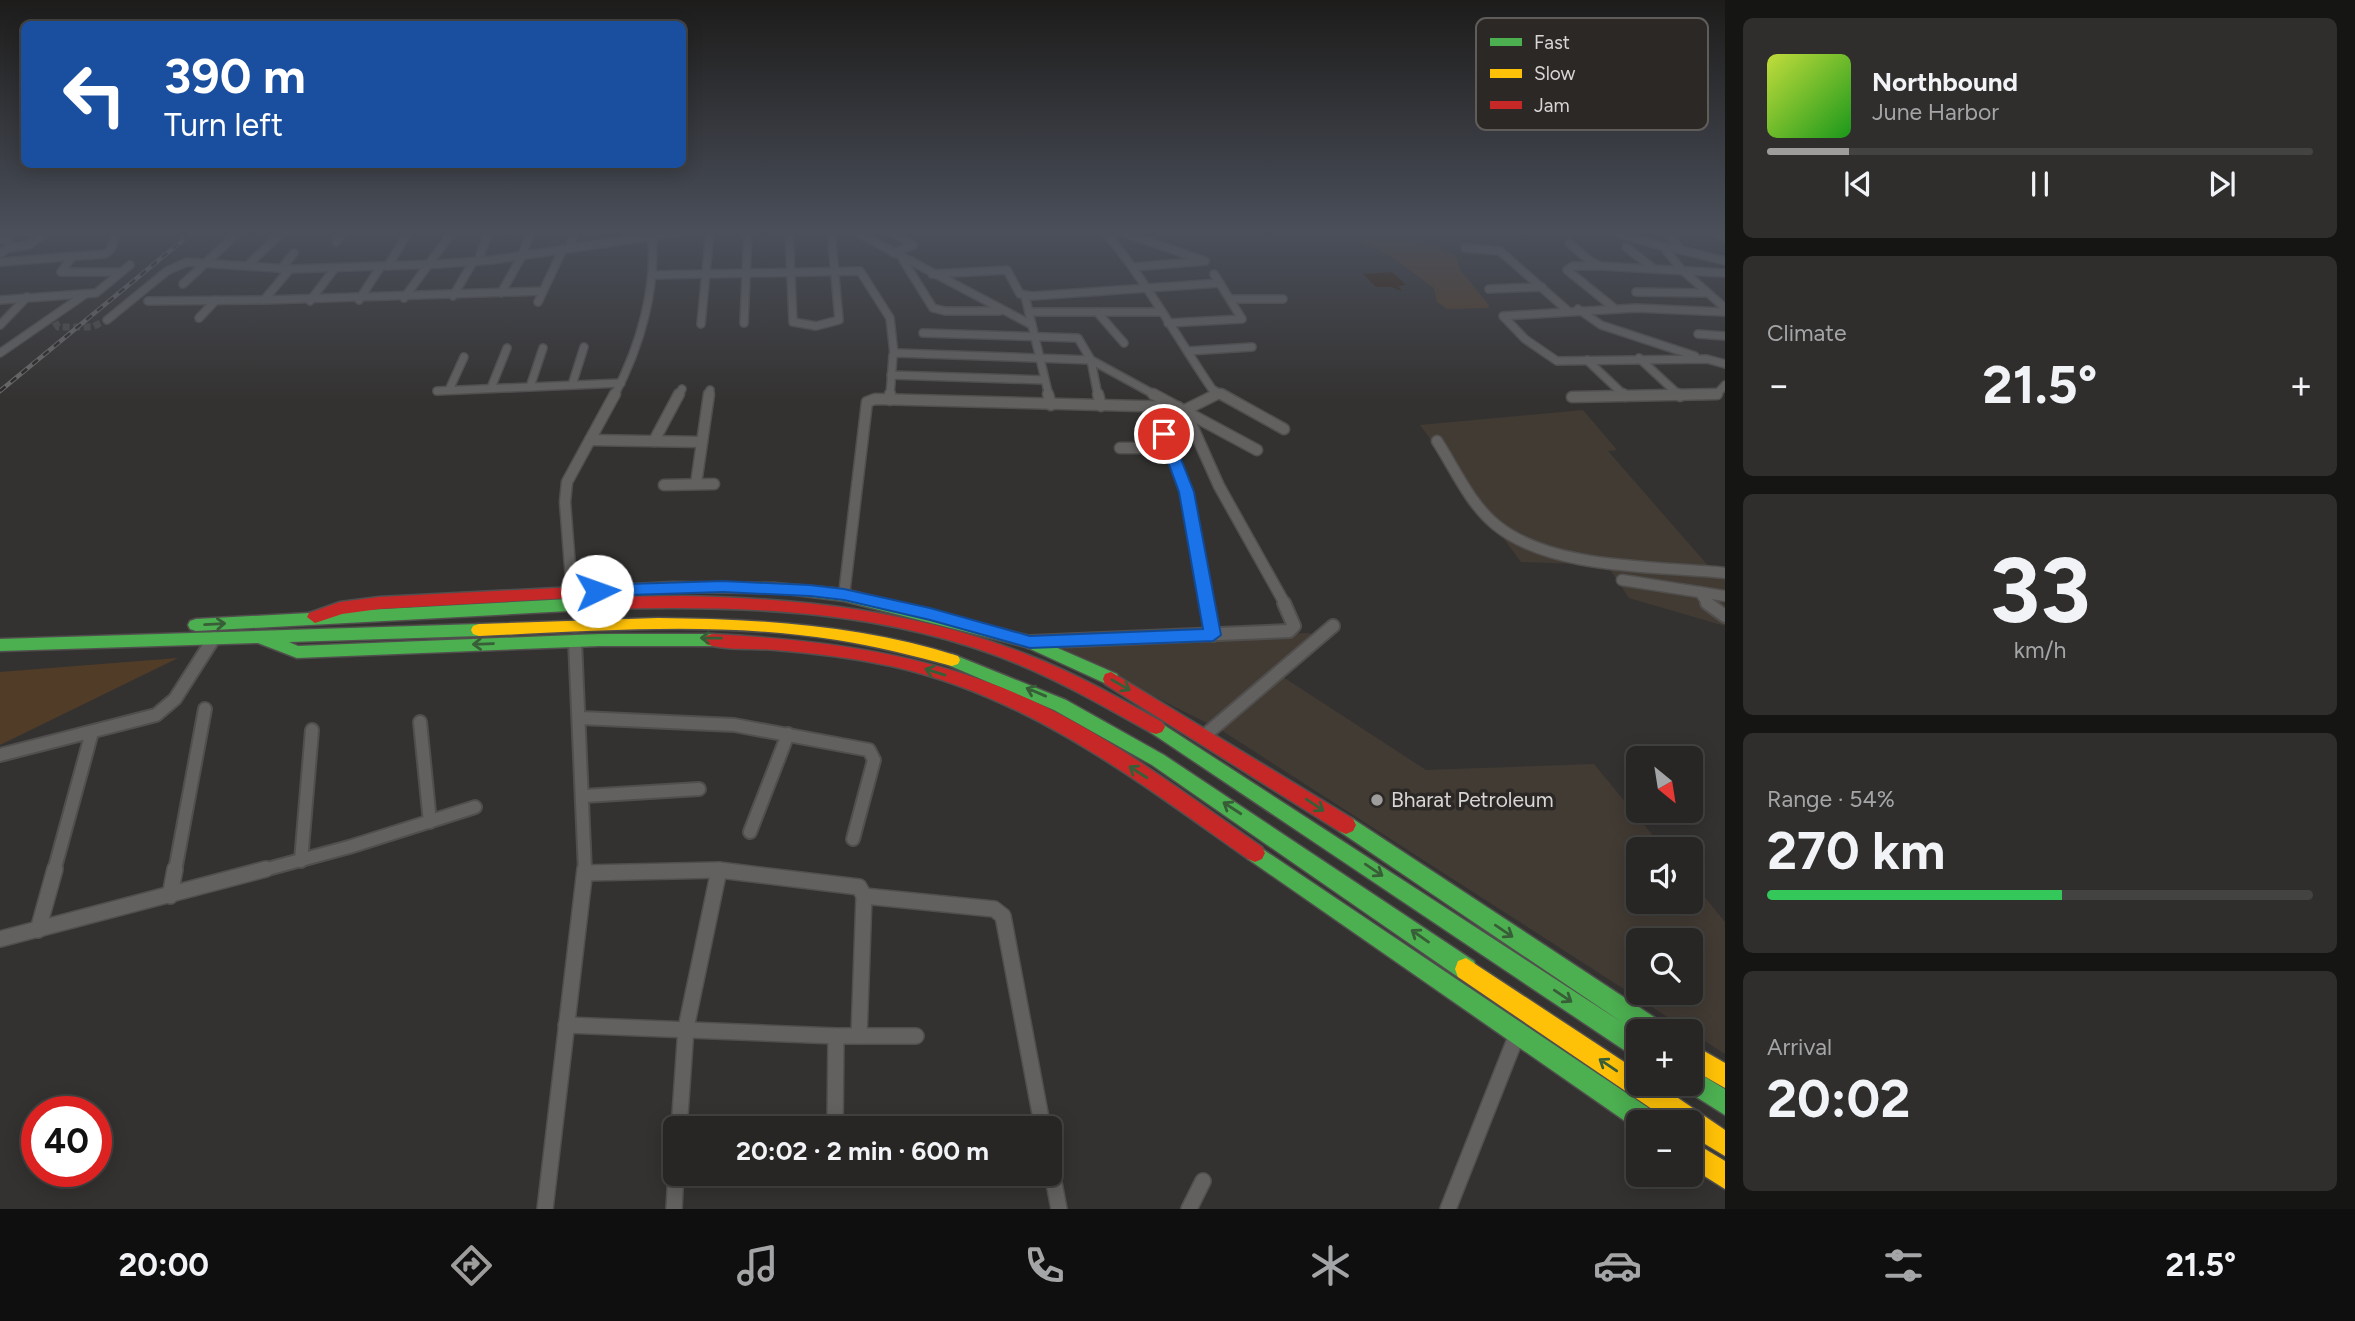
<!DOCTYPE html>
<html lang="en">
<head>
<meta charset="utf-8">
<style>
  body { margin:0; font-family:Figtree,sans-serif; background:#2f2e2d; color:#f1f3f6; height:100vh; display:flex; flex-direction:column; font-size:26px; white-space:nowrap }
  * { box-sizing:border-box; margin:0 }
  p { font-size:23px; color:#a4a5a7 }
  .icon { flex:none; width:38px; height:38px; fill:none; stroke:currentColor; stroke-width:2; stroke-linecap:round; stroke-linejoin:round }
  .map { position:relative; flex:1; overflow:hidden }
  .sheet { display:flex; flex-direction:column; gap:18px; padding:18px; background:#151514; width:630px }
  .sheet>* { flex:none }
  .top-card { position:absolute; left:21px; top:21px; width:665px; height:147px; border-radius:10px; box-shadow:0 4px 18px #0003,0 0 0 2px #434342; background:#1a4fa0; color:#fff; overflow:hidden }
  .needle { width:46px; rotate:150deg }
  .fabs { position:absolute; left:1626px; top:746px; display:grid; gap:14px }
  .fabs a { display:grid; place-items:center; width:77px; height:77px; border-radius:10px; background:#272625; box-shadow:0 4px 18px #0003,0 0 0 2px #434342; font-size:35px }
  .speed { position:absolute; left:21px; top:1096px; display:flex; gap:14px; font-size:35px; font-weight:700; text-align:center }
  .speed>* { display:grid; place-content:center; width:91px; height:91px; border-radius:50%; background:#272625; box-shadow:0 4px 18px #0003,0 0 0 2px #434342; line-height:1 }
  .speed .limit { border:10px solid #d22; background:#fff; color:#111 }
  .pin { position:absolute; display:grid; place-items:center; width:60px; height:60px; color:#fff; margin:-30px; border:4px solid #fff; border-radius:50%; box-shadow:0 2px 7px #0007 }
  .me { position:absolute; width:77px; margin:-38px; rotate:87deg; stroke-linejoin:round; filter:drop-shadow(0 0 5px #0008) }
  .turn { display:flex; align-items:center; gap:24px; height:147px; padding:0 28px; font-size:32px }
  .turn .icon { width:91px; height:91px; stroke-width:2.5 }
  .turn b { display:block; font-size:49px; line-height:60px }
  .big { font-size:52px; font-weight:700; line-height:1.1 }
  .sheet .widget { flex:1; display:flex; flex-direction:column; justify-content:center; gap:10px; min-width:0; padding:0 24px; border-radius:10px; background:#2f2e2d }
  .sheet .dial { align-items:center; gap:0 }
  .dial b { font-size:91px; line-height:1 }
  .song { display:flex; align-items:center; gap:21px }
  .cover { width:84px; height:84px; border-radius:10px; background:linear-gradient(135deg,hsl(70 70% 55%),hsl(120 70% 35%)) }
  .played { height:7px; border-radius:4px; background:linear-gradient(90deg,#9f9d9b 15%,#434342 15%) }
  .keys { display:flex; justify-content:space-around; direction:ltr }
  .heat { display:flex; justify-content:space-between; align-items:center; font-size:38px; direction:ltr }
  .charge { height:10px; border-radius:5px; background:linear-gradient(90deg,#34c759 54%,#434342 0) }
  .trip { position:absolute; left:663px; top:1116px; width:399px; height:70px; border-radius:10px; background:#272625; box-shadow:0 4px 18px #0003,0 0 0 2px #434342; font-weight:700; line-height:70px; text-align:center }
  .tabs { display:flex; height:112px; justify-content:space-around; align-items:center; background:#100f0f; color:#a4a5a7 }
  .tabs .icon { width:49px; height:49px }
  .tabs .on { color:#9f9d9b }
  .tabs b { font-size:32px; color:#f1f3f6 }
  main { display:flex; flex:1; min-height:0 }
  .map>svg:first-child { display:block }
</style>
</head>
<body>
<main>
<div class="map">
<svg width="1725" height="1209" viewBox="0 0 1725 1209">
  <rect width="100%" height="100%" fill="#343231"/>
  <!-- built -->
  <g fill="#423b34" fill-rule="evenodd">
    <polygon points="1583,410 1617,450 1608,451 1718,577 1725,578 1725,626 1629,598 1607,565 1521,562 1420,425"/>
    <path d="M1309,633l13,7 -42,35 146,95 168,-6 70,85h-26v52h52l1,-21 34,42v132l-504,-324 -155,-78 -3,-9zM1638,940h52v52h-52z"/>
  </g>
  <!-- green -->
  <g fill="#513c28">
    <polygon points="1334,231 1397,231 1456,256 1460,270 1489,305 1488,308 1447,309 1437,302 1434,288 1391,256"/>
    <polygon points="178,658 0,745 0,672"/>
  </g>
  <!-- water -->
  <polygon fill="#331a04" points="1392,272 1406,285 1398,286 1402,291 1391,287 1376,287 1363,274"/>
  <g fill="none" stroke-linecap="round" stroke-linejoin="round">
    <!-- street-tunnel -->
    <polyline stroke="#4d4b49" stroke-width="7" stroke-dasharray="7 3.5" stroke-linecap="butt" points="55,322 58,327 92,327 107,320"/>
    <!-- street-far3 casing -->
    <g stroke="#514f4e" stroke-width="10">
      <g id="street-far3">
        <polyline points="789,231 793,322 816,326 839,320 831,231"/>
        <polyline points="854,231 1032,325"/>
        <polyline points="891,231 913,245 893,253"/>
        <path d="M1104,231c40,46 73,107 108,158l12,7"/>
        <polyline points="1119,231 1205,261 1133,267"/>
        <polyline points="1610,231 1668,248"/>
        <polyline points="1665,231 1681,250"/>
        <polyline points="1712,231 1725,237"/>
        <polyline points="0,232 98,231"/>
        <polyline points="0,240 9,240"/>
        <polyline points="336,242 344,231"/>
        <polyline points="1569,243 1591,262 1601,266 1725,273"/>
        <polyline points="1626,247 1653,268"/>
        <polyline points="570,248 574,231"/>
        <polyline points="1465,248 1500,251 1567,310"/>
        <polyline points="0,254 8,248 29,245 49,231"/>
        <polyline points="72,257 61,272 120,272"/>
        <polyline points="903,260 933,308 945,311 1000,311"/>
        <polyline points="478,261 489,231"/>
        <polyline points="1725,261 1673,248 1666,250 1681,269 1725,308"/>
        <polyline points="0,262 105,254 111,249 117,231"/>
        <polyline points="247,266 283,231"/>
        <polyline points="388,266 409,231"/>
        <polyline points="1598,266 1573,266 1567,270 1614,308"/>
        <polyline points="281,269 294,253"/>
        <polyline points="932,274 1007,270 1020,294 1032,296 1220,283"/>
        <polyline points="652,275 860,271 890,318 894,354"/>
        <polyline points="183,284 240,231"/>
        <polyline points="1489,289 1542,287"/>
        <polyline points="1636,292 1708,293"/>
        <polyline points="501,293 522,256 531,231"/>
        <polyline points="453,296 473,262"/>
        <polyline points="1025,296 1049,396"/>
        <polyline points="404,298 453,231"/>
        <polyline points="1231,299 1283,299"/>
        <polyline points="0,300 96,293 130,265"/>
        <polyline points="264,300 543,291"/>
        <polyline points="359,300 381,266"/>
        <polyline points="148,301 264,300 290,269"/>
        <polyline points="310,301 335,268"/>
        <polyline points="538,302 563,249"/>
        <polyline points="1578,309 1601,325 1695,356"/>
        <polyline points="1029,312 1161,312"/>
        <polyline points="1097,312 1124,343"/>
        <polyline points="1725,312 1636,308 1503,316 1525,339 1557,361 1707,359 1725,364"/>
        <polyline points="199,318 216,300"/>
        <polyline points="107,320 167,271 187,262 290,269 439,264 492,260 687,231"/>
        <polyline points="744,323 748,231"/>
        <polyline points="1168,323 1242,319 1214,274"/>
        <polyline points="701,324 710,231"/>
        <polyline points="0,325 27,297"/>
        <polyline points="923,333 1078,338 1091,360 1098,396"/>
        <polyline points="1698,334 1725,336"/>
        <polyline points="1188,351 1252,347"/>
        <polyline points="0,353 84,295"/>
        <polyline points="1639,358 1680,396"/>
        <polyline points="1587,360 1625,396"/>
        <polyline points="891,375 1045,380"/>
        <polyline points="572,385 584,347"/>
        <polyline points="530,387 543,348"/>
        <polyline points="491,388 507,348"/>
        <polyline points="449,390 464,357"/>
        <polyline points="437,391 621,383"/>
        <path d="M614,396c26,-49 44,-110 37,-165"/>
        <polyline points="678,396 682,389"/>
        <polyline points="709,396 710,390"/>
        <polyline points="890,396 893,355 897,353 1091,360 1157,396"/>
        <polyline points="1214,396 1217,394"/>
        <polyline points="1674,396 1716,395 1725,385"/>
      </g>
    </g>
    <!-- street-far2 casing -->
    <g stroke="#514f4e" stroke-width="13">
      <g id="street-far2">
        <polyline points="1048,394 1051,405"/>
        <polyline points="1098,394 1101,406"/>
        <polyline points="1153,394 1257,450"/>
        <polyline points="1217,394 1185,410 1219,486 1285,604"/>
        <polyline points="1221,394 1284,429"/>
        <polyline points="1623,394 1625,396"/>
        <polyline points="1678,394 1680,396"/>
        <polyline points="1572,397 1717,394"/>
        <polyline points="890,400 890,394"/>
        <polyline points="1164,434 1190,505 1208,604"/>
        <polyline points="590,440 702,442"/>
        <polyline points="654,441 679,394"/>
        <path d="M1437,441c18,28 33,63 59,84 55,45 160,41 229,48"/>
        <polyline points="1120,448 1170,448"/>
        <polyline points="696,484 709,394"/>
        <polyline points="664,485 714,484"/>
        <polyline points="1622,580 1725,596"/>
        <polyline points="572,592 565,502 567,482 615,394"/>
        <polyline points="1700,592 1708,604"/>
        <polyline points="844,595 867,402 875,399 1178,407"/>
      </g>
    </g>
    <!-- street-far1 casing -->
    <g stroke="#514f4e" stroke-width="16">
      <g id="street-far1">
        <polyline points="1207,603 1213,635"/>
        <polyline points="1707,603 1725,616"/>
        <polyline points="575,641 585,871"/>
        <polyline points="1030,642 1289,631 1294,626 1284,603"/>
        <polyline points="581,718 734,725 869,750 874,760 853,839"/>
        <polyline points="420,722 430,822"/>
        <polyline points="1204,736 1333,626"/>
        <polyline points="0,755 156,715 175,699 214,638"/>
        <polyline points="584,796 699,789"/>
        <polyline points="750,832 788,734"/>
        <polyline points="301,861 312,730"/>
        <polyline points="54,871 92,732"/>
        <polyline points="175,871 205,709"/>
        <polyline points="260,871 349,847 475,807"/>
        <polyline points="694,871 724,871"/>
      </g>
    </g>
    <!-- street casing -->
    <g stroke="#514f4e" stroke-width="18">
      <g id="street">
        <polyline points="585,873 719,870 859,887 864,896 859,1036"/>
        <polyline points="170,896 175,869"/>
        <polyline points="864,896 994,909 1003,916 1043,1129"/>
        <polyline points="38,930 55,869"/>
        <polyline points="0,939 266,869"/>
        <polyline points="566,1025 836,1036 916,1036"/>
        <polyline points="679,1129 686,1028 719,870"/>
        <polyline points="835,1129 836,1036"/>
        <polyline points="1050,1162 1059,1209"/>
        <polyline points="545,1209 585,869"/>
        <polyline points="674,1209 676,1174"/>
        <polyline points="1189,1209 1203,1181"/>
        <polyline points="1448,1209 1518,1032"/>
      </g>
    </g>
    <!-- fast casing -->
    <g stroke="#514f4e" stroke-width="3">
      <g id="fast">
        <polygon points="775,583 844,589 1030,636 1117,674 1119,679 1117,684 1111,686 1026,647 844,601 770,592 767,588 770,584"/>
        <polygon points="606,597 614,603 606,609 196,631 190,629 188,625 190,621 196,619"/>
        <polygon points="479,624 485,626 487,630 485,634 479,636 289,642 298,646 599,634 712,634 718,636 720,640 718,644 712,646 599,646 297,658 258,643 0,651 0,639"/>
        <polygon points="952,654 1066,700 1164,755 1474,961 1477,969 1474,977 1466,980 1458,977 1152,765 1054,710 946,664 944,660 946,656"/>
        <polygon points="1156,720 1623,1023 1339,831 1336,825 1339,819 1346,816 1353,819 1663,1023 1666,1031 1638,1031 1638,1057 1630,1054 1150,732 1147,727 1150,722"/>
        <polygon points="1255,844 1656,1113 1659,1122 1638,1122 1638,1130 1248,859 1245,853 1248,847"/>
        <polygon points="1690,1068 1725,1089 1725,1115 1682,1088 1680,1083 1690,1083"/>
      </g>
    </g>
    <!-- slow casing -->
    <g stroke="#514f4e" stroke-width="3">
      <g id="slow">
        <path d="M658,618c102,1 202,7 300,38l2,4 -2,4 -6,2c-38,-10 -76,-20 -115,-26 -118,-19 -239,-9 -358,-4l-6,-2 -2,-4 2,-4 6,-2z"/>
        <polygon points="1466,958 1638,1071 1638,1083 1656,1083 1725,1130 1725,1156 1690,1135 1690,1122 1671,1122 1458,977 1455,969 1458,961"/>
        <polygon points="1690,1043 1725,1063 1725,1088 1690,1068"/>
        <polygon points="1690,1140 1725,1161 1725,1189 1690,1167"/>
      </g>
    </g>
    <!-- jam casing -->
    <g stroke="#514f4e" stroke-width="3">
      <g id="jam">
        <polygon points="673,582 775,583 783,588 775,593 673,592 379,609 342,614 315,623 307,617 309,613 340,602 379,597"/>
        <path d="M682,596c119,2 235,15 346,59 47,18 91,43 134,67l3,5 -3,5 -6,2 -6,-2c-43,-24 -86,-49 -132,-68 -131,-54 -272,-59 -412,-55l-8,-6 8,-6z"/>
        <path d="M712,634c111,6 220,20 321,67 82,38 155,95 229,146l3,6 -3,6 -7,3 -7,-3c-112,-79 -220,-163 -357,-193 -38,-8 -77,-13 -116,-16 -22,-2 -48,1 -69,-6l-2,-4 2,-4z"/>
        <polygon points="1111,672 1353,819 1356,825 1353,831 1346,834 1339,831 1105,684 1103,679 1105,674"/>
      </g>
    </g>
    <!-- street-far3 -->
    <use href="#street-far3" stroke="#626160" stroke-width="7"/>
    <!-- street-far2 -->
    <use href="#street-far2" stroke="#626160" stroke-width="10"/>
    <!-- street-far1 -->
    <use href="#street-far1" stroke="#626160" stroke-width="12"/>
    <!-- street -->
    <use href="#street" stroke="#626160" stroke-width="15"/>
    <!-- fast -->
    <use href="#fast" fill="#4caf50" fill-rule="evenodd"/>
    <!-- slow -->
    <use href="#slow" fill="#ffc107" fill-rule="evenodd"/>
    <!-- jam -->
    <use href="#jam" fill="#c62828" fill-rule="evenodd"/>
    <!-- rail casing -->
    <g stroke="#6a6868" stroke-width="4.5">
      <polyline id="rail" points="0,391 194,231"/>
    </g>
    <!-- rail -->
    <use href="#rail" stroke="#2b2826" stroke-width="2.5" stroke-dasharray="7" stroke-linecap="butt"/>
  </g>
  <!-- one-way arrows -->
  <defs><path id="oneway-shaft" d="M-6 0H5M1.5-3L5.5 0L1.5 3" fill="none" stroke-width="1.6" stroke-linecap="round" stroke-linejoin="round" transform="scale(1.75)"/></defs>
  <g stroke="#385e37">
    <use href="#oneway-shaft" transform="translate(215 624) rotate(-3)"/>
    <use href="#oneway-shaft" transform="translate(711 638) rotate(-179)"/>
    <use href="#oneway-shaft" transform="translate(483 644) rotate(178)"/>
    <use href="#oneway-shaft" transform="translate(935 672) rotate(-163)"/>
    <use href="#oneway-shaft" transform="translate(1121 685) rotate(30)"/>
    <use href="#oneway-shaft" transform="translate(1036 692) rotate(-157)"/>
    <use href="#oneway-shaft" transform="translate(1138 772) rotate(-147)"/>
    <use href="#oneway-shaft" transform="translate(1315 805) rotate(34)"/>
    <use href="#oneway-shaft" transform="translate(1232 808) rotate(-147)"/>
    <use href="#oneway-shaft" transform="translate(1374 870) rotate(34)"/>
    <use href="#oneway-shaft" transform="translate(1504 931) rotate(34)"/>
    <use href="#oneway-shaft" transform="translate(1420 936) rotate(-145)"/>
    <use href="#oneway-shaft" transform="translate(1563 996) rotate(34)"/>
    <use href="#oneway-shaft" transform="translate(1608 1065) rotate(-146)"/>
  </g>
  <!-- sky -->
  <linearGradient id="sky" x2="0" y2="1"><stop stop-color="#1d1c1b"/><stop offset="0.58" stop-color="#4a4f5a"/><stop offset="1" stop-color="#4a4f5a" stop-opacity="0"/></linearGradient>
  <rect width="1725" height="400" fill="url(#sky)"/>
  <!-- route -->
  <polygon fill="#1a73e8" stroke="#114b97" stroke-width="2" points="1164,430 1171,434 1194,492 1221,635 1213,641 1030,648 930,620 844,600 810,596 723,592 597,596 589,591 597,585 723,581 810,585 844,589 930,608 1030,636 1203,629 1179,492 1158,434"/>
  <!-- markers -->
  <circle fill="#9f9d9b" stroke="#2b2826" stroke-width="2.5" cx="1377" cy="800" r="7"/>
  <g text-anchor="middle" stroke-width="7" stroke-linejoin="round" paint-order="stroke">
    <!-- near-poi labels -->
    <g font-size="21" fill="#d8d6d4" stroke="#2b2826" text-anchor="start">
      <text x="1391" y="807">Bharat Petroleum</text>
    </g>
  </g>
  <!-- legend -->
  <rect x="1476" y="18" width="232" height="112" rx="10" fill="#2b2826" stroke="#5f5c5a" stroke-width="2"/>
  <rect x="1490" y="38" width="32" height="8" fill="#4caf50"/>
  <rect x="1490" y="69" width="32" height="9" fill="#ffc107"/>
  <rect x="1490" y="101" width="32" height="8" fill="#c62828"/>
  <g font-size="19" fill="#d8d6d4">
    <text x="1534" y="49">Fast</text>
    <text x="1534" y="80">Slow</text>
    <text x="1534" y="112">Jam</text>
  </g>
</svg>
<div class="fabs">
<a><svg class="needle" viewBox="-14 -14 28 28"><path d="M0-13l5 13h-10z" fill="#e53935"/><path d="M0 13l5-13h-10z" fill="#a4a5a7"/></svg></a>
<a><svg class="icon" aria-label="sound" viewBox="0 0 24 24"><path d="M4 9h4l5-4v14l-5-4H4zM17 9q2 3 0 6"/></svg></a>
<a><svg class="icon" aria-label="search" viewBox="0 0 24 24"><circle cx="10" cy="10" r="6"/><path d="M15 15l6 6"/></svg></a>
<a>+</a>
<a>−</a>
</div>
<div class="speed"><div class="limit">40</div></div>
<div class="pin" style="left:1164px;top:434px;background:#d93025"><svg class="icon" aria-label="arrive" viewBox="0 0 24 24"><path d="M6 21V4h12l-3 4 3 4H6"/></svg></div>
<svg class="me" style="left:597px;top:591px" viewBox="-20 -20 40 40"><circle r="19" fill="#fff"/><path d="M0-13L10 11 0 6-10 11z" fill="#1a73e8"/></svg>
<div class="trip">20:02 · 2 min · 600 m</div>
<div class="top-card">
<div class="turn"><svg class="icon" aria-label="left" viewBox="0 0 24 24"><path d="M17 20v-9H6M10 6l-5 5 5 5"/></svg><div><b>390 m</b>Turn left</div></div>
</div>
</div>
<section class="sheet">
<div class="widget">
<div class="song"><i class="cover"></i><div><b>Northbound</b><p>June Harbor</p></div></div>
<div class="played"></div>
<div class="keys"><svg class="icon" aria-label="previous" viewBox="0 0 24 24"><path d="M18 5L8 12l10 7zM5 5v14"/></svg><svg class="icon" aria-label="pause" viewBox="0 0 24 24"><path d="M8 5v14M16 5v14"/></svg><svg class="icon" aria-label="next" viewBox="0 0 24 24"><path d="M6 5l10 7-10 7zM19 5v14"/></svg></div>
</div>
<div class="widget"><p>Climate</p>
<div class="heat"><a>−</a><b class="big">21.5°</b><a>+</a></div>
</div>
<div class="widget dial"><b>33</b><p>km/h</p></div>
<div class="widget"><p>Range · 54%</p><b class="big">270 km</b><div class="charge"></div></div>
<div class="widget"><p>Arrival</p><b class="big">20:02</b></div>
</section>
</main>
<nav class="tabs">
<b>20:00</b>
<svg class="icon on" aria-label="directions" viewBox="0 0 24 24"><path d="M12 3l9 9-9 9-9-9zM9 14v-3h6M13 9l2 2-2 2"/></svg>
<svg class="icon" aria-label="music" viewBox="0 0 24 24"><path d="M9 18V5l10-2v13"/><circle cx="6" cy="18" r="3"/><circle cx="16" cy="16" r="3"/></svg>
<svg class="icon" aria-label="phone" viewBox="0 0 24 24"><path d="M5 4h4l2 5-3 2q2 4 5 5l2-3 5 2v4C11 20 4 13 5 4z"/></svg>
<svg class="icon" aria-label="climate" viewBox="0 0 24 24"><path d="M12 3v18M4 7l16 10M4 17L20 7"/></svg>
<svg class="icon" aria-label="car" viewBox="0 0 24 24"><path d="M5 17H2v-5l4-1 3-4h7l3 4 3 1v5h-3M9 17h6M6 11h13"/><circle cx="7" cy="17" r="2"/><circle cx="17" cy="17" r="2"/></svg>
<svg class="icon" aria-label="filters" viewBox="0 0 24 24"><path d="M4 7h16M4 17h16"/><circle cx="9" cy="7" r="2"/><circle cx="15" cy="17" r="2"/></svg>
<b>21.5°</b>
</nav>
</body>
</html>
